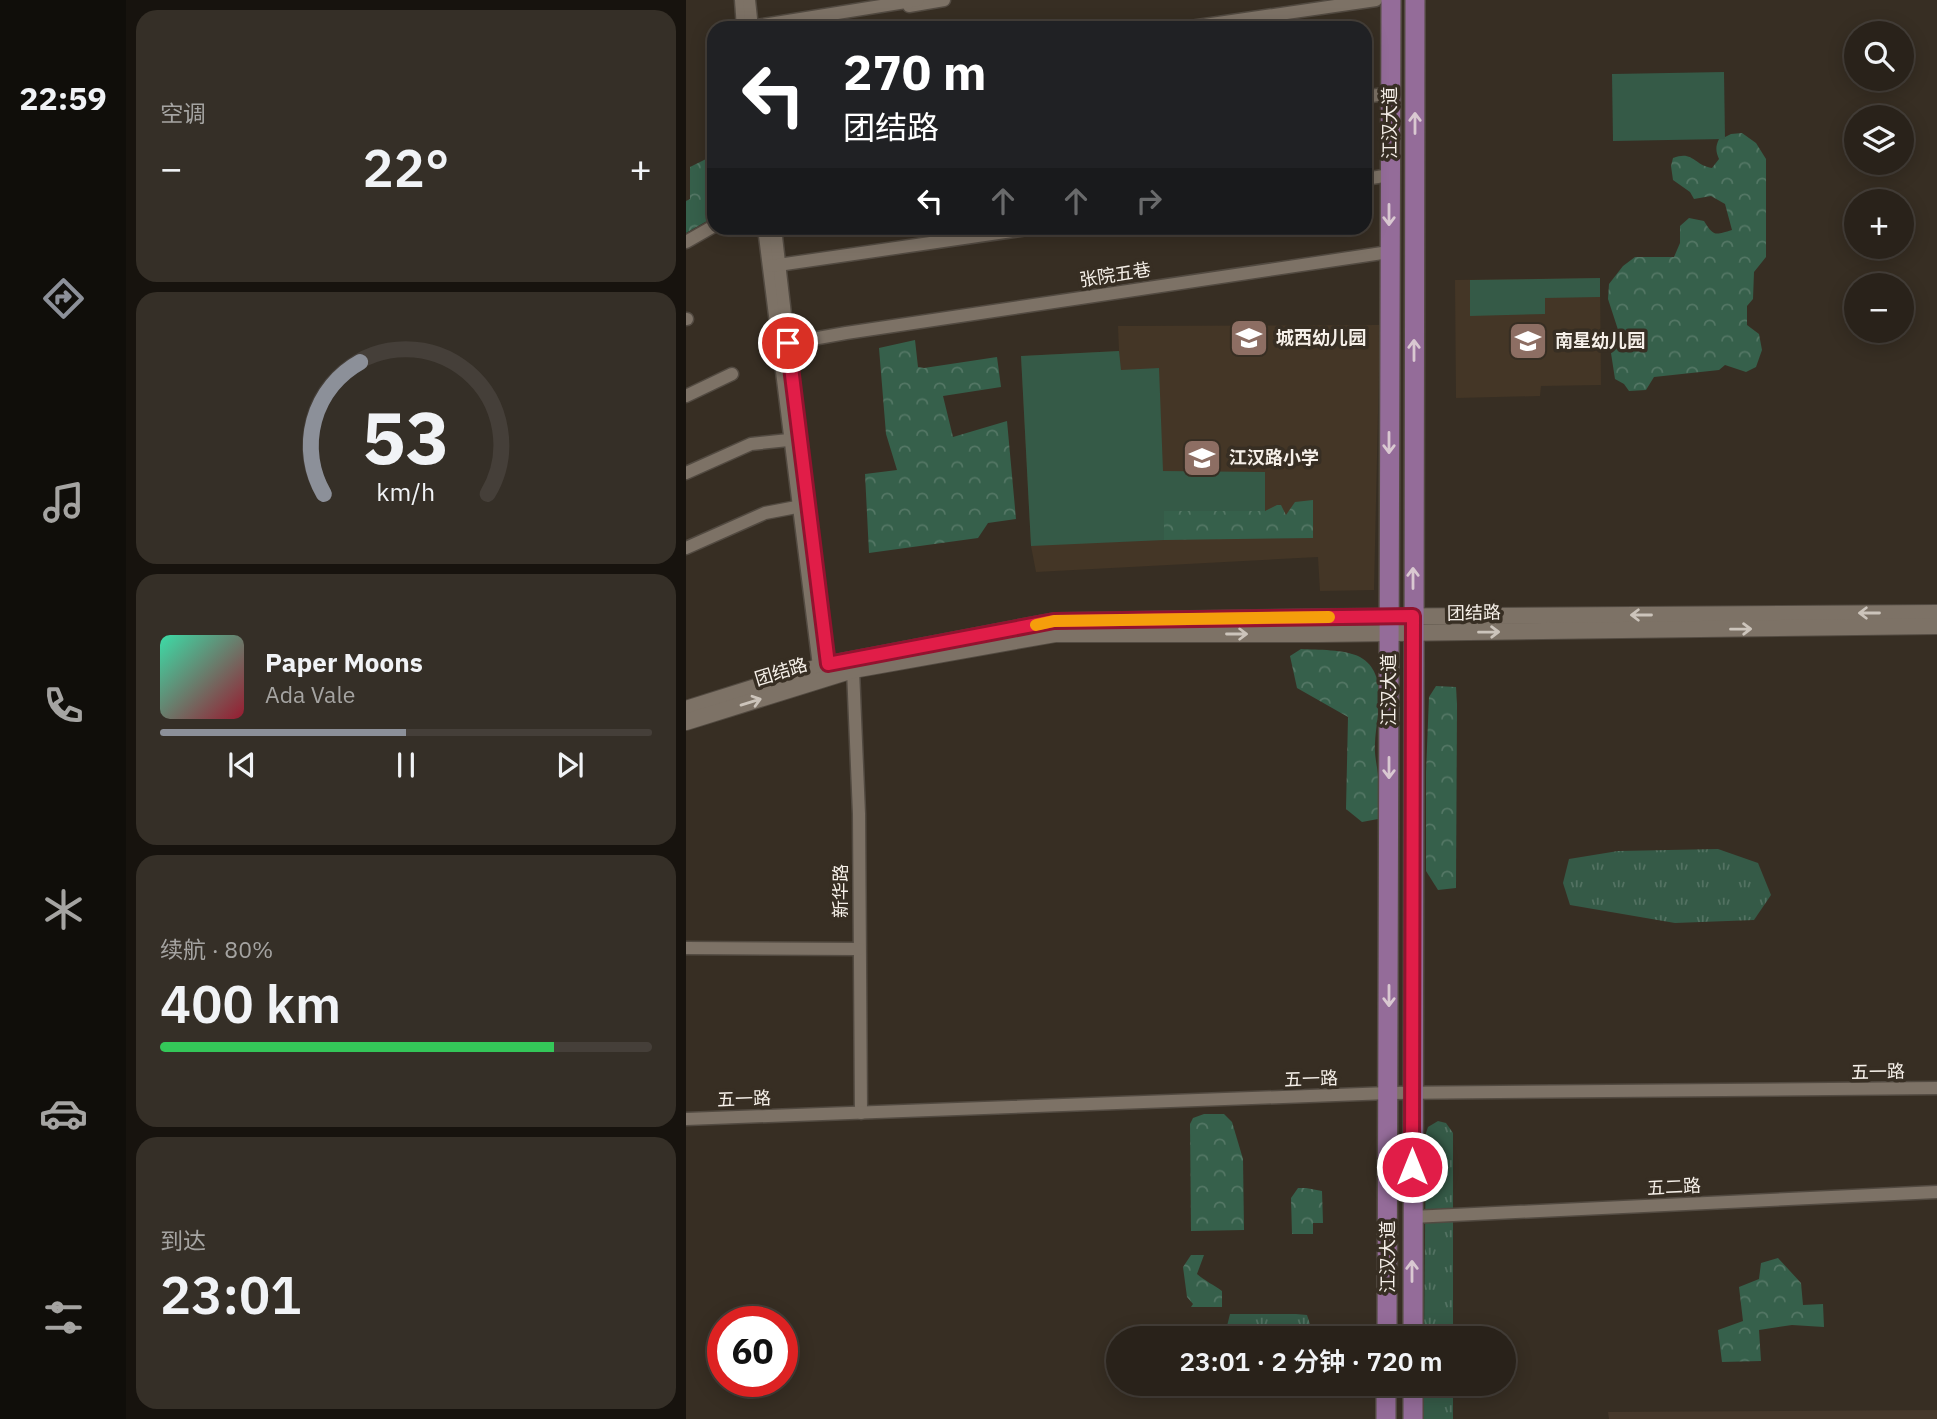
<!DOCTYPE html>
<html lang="zh">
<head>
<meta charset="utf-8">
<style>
  body { margin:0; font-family:"IBM Plex Sans","Noto Sans SC",sans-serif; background:#352f27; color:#f1f3f6; height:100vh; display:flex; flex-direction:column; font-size:26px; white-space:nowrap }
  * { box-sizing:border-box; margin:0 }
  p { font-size:23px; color:#a5a4a2 }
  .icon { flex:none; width:38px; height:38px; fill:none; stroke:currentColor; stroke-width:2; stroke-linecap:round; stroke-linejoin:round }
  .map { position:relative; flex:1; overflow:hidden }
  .side { display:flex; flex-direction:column; gap:10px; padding:10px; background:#17130e; width:560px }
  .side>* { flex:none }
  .hud { position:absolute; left:21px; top:21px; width:665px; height:214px; border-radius:21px; box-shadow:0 4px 18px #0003,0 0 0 2px #453f39; background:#202124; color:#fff; overflow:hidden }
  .tools { position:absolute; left:1158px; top:21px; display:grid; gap:14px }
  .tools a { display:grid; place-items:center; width:70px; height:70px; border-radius:50%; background:#29221a; box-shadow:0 4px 18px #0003,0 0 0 2px #453f39; font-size:35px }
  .speed { position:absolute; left:21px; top:1306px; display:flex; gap:14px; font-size:35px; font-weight:700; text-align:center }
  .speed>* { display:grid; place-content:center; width:91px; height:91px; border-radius:50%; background:#29221a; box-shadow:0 4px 18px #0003,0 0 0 2px #453f39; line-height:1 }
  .speed .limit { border:10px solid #d22; background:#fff; color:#111 }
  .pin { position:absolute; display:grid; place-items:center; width:60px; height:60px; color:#fff; margin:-30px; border:4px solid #fff; border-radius:50%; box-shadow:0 2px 7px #0007 }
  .me { position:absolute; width:77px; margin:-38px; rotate:0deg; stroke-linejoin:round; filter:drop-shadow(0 0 5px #0008) }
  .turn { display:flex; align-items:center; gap:24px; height:147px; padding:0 21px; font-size:32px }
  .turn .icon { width:91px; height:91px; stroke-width:2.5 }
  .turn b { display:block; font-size:49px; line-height:60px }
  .lanes { display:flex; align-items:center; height:66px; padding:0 21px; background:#0003; justify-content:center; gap:35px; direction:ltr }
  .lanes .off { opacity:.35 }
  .big { font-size:52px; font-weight:600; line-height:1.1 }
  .side .card { flex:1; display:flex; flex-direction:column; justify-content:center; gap:10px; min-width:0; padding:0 24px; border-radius:21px; background:#352f27 }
  .side .dial { align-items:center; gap:0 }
  .dial svg { height:182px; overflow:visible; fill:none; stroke:#453f39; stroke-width:7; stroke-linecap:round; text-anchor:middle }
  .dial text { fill:#f1f3f6; stroke:none }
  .song { display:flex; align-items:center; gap:21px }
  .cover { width:84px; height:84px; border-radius:10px; background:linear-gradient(135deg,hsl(160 70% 55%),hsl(350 70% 35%)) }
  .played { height:7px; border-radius:4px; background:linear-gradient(90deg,#8c9099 50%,#453f39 50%) }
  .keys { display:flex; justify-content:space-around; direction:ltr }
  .heat { display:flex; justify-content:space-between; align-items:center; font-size:38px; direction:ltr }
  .charge { height:10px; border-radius:5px; background:linear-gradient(90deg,#34c759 80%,#453f39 0) }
  .trip { position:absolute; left:420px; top:1326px; width:410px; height:70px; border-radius:35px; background:#29221a; box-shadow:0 4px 18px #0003,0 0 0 2px #453f39; font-weight:600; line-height:70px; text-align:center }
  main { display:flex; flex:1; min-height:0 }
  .tab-bar { display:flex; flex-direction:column; width:126px; justify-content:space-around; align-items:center; background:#100e0a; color:#a5a4a2 }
  .tab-bar .icon { width:49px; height:49px }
  .tab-bar .on { color:#8c9099 }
  .tab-bar b { font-size:32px; color:#f1f3f6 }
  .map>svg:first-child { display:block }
</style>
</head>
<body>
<main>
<nav class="tab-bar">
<b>22:59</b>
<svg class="icon on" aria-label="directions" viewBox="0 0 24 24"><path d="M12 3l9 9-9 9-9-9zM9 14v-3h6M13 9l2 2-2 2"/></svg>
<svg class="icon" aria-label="music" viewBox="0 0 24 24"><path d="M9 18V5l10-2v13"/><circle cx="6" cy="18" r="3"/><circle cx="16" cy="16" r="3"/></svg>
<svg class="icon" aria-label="phone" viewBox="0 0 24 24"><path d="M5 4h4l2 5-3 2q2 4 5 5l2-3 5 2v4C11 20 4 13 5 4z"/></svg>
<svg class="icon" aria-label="climate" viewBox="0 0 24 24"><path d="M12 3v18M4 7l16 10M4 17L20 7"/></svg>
<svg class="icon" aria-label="car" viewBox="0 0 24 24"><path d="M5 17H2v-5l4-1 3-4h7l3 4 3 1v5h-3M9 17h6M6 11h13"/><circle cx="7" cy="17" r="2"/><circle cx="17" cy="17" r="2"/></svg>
<svg class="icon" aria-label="filters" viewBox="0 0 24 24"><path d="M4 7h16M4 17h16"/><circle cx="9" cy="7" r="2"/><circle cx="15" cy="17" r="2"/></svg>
</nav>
<section class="side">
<div class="card"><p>空调</p>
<div class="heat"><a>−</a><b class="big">22°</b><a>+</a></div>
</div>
<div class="card dial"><svg viewBox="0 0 100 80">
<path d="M14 69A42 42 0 1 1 86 69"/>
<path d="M14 69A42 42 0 0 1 30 11" stroke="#8c9099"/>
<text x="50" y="56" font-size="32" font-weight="700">53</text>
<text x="50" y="72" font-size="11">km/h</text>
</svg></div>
<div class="card">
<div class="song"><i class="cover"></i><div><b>Paper Moons</b><p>Ada Vale</p></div></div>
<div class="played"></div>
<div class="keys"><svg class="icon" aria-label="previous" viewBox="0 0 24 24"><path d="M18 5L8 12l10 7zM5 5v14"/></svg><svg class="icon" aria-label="pause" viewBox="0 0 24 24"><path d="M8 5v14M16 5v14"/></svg><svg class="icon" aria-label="next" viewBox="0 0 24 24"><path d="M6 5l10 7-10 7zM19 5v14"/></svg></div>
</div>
<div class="card"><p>续航 · 80%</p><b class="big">400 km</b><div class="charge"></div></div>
<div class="card"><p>到达</p><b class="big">23:01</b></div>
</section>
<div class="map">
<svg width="1251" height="1419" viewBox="0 0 1251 1419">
  <defs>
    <pattern id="grass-tufts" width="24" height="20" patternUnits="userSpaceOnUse" patternTransform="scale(1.75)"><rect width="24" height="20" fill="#355a47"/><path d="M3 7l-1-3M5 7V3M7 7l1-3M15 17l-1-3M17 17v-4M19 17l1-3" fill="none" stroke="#537262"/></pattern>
    <pattern id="forest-crowns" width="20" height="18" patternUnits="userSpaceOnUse" patternTransform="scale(1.75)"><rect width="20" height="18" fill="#36604b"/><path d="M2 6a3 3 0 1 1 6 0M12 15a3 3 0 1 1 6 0" fill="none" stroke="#547765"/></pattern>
  </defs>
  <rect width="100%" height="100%" fill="#372e23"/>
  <!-- commercial -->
  <polygon fill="#46382b" points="1251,1410 1251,1419 923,1419 922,1412"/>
  <!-- built -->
  <g fill="#443626">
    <polygon points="914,278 915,385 855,386 854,396 770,398 769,280"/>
    <polygon points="694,325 688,590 634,591 632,557 350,572 345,546 335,356 433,351 432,326"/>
  </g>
  <!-- grass -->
  <g fill="url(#grass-tufts)">
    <polygon points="1032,849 1072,863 1085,895 1068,920 989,923 884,905 877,883 883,859 932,851"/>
    <polygon points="752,1121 760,1123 767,1133 767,1339 738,1339 740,1133 742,1127"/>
    <polygon points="544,1314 610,1314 621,1315 624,1324 624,1339 542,1339 540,1330"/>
    <rect x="737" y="1384" width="30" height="35"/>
  </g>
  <!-- forest -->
  <g fill="url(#forest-crowns)">
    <path d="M1056,133l14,10 10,16v98l-12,15 -1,27 -6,7v19l12,9 3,16 -6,17 -10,5 -21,-7 -6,5 -65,7 -8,13 -17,1 -5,-7 -9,-5 -4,-26 11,-11 -14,-43 1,-15 14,-18 12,-9h39l6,-14v-17l9,-8 15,3c10,16 11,14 28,9l-7,-26 -14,-8 -17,3 -4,-7 -17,-12 -2,-14 2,-8c20,-8 21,7 39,10l7,-9c-3,-7 -4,-12 0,-20h5l1,-2 6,-3z"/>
    <polygon points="28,155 28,217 0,233 0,201 4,199 4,167"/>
    <polygon points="229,340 232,367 238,368 311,357 315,387 257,396 267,437 321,421 330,519 302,523 292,538 183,553 179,474 211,470 200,434 193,348"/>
    <polygon points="627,500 627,538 478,540 477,511 579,511 591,505 595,505 600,515 609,502"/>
    <path d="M615,649c16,1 44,0 59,8 30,17 16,59 15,86 -1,11 2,22 3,32 1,15 0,30 0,44l-16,3 -16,-13 2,-92 -51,-29 -7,-32z"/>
    <polygon points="750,686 770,687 771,704 770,888 752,890 740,871 740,772 743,697"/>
    <polygon points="518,1114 538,1114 546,1122 557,1159 558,1230 505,1231 504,1124 507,1118"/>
    <polygon points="612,1188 620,1188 636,1191 637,1223 627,1223 627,1234 606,1234 605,1198"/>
    <path d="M505,1255h13l-7,19c8,7 17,11 25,17v16h-31l2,-3 -6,-7 -4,-30z"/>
    <polygon points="1092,1258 1115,1283 1117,1305 1137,1304 1138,1327 1106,1325 1073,1330 1075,1361 1036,1362 1032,1330 1057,1321 1053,1287 1073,1279 1075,1263"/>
  </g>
  <!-- green -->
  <g fill="#355a47">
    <polygon points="1038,72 1039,139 927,141 926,74"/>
    <polygon points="914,278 914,297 859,298 859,314 784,316 784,280"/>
    <polygon points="433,351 435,370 473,368 477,471 579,472 579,511 478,511 478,540 345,546 335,356"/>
  </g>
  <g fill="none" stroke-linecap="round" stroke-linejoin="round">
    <!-- minor casing -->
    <g stroke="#524a41" stroke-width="15">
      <g id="minor">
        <polyline points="55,0 57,28"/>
        <polyline points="63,0 66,28"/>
        <polyline points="223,6 258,0"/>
        <polyline points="58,28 232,0"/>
        <polyline points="498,28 690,0"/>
        <polyline points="679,97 704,93"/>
        <polyline points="679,179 704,175"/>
        <polyline points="78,228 133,666"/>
        <polyline points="89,228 112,427"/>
        <polyline points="0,242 28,226"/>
        <polyline points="85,266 348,228"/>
        <polyline points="0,319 1,319"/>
        <polyline points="93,345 160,333 703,252"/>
        <polyline points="0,396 46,374"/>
        <polyline points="0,473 65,444 112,439"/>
        <polyline points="0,548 79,513 121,505"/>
        <polyline points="128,556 142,664"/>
        <polyline points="167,670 173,814 175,1113"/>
        <polyline points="0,948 173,949"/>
        <polyline points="0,1119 703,1093 1251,1088"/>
        <polyline points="726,1217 1251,1192"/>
      </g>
    </g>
    <!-- secondary casing -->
    <g stroke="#524a41" stroke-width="18">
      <g id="secondary">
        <polyline points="0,709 142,664 368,621 632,617 1251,613"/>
        <polyline points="0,722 167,670 369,634 633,634 1251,626"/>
      </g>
    </g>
    <!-- primary casing -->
    <g stroke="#524a41" stroke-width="22">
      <g id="primary">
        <polyline points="701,1339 705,0"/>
        <polyline points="727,1339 729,0"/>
        <polyline points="727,1384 727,1419"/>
        <polyline points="700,1419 700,1384"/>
      </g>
    </g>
    <!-- minor -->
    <use href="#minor" stroke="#7d7266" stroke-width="12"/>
    <!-- secondary -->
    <use href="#secondary" stroke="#7d7266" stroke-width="16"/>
    <!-- primary -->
    <use href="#primary" stroke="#946c99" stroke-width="19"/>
  </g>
  <!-- one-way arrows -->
  <defs><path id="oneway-shaft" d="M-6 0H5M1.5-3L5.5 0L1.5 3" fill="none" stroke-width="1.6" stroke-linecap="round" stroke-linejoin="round" transform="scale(1.75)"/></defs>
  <g stroke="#d9c8d1">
    <use href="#oneway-shaft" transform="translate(729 123) rotate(-90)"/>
    <use href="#oneway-shaft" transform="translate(703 215) rotate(90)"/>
    <use href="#oneway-shaft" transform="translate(728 350) rotate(-90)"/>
    <use href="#oneway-shaft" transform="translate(703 443) rotate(90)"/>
    <use href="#oneway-shaft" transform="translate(727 578) rotate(-90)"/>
    <use href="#oneway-shaft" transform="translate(703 768) rotate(90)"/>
    <use href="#oneway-shaft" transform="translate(703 996) rotate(90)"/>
    <use href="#oneway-shaft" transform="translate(726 1271) rotate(-90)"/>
  </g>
  <g stroke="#ccc4bb">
    <use href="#oneway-shaft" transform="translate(1183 613) rotate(180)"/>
    <use href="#oneway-shaft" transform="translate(955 615) rotate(180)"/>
    <use href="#oneway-shaft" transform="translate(1055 629) rotate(-1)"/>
    <use href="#oneway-shaft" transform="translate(803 632) rotate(-1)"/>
    <use href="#oneway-shaft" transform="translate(551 634)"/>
    <use href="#oneway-shaft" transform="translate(65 702) rotate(-17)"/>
  </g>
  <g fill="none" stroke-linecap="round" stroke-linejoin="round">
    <!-- route casing -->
    <g stroke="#92132f" stroke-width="18">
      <polyline id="route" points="102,343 142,664 368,621 727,616 726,1167"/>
    </g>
    <!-- route -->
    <use href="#route" stroke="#e11d48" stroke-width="12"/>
    <!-- slow -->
    <polyline stroke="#f59e0b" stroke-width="12" points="350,625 368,621 643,617"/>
  </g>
  <!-- icons -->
  <defs>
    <g id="school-square" transform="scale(2.0125)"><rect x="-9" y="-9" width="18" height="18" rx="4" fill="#8d6e63" stroke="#372e23"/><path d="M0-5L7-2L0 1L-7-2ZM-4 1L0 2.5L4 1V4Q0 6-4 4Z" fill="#fff"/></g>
  </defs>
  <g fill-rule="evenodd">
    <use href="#school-square" x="563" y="338"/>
    <use href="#school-square" x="842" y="341"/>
    <use href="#school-square" x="516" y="458"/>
  </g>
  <g text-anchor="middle" stroke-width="7" stroke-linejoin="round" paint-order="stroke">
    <!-- street labels -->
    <g font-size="18" fill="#f6f0e9" stroke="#372e23">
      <text transform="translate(704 123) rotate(-90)" y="6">江汉大道</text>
      <text transform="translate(429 275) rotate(-9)" y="6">张院五巷</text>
      <text transform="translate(788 613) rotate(-1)" y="6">团结路</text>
      <text transform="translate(95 672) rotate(-17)" y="6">团结路</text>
      <text transform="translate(703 690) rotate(-90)" y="6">江汉大道</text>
      <text transform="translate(155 891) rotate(-90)" y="6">新华路</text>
      <text transform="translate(1192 1072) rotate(-1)" y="6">五一路</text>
      <text transform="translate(625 1079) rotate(-2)" y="6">五一路</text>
      <text transform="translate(58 1099) rotate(-2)" y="6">五一路</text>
      <text transform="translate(988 1187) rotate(-3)" y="6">五二路</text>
      <text transform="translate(702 1257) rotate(-90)" y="6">江汉大道</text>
    </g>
    <!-- poi labels -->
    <g font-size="18" font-weight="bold" fill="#f6f0e9" stroke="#372e23" text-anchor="start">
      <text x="590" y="344">城西幼儿园</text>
      <text x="869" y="347">南星幼儿园</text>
      <text x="543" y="464">江汉路小学</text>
    </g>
  </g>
</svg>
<div class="tools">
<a><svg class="icon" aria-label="search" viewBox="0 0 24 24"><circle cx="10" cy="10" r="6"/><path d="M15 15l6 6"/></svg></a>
<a><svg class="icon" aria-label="layers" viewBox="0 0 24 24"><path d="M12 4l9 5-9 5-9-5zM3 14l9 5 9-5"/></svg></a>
<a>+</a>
<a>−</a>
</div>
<div class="speed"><div class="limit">60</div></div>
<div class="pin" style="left:102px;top:343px;background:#d93025"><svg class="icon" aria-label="arrive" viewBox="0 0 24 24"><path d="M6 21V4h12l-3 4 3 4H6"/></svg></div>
<svg class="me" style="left:726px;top:1167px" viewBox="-20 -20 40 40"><circle r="17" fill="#e11d48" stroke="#fff" stroke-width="3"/><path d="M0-11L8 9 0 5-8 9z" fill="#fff"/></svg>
<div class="trip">23:01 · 2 分钟 · 720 m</div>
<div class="hud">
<div class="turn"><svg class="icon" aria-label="left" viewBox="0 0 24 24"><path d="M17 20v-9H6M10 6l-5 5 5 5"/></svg><div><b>270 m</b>团结路</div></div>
<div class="lanes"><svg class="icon" aria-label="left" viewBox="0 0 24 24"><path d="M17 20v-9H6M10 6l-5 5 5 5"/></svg><svg class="icon off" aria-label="ahead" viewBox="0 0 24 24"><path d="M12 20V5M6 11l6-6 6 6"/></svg><svg class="icon off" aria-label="ahead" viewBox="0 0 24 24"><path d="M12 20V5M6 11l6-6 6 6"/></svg><svg class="icon off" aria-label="right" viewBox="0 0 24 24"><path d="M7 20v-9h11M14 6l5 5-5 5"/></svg></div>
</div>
</div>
</main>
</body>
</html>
